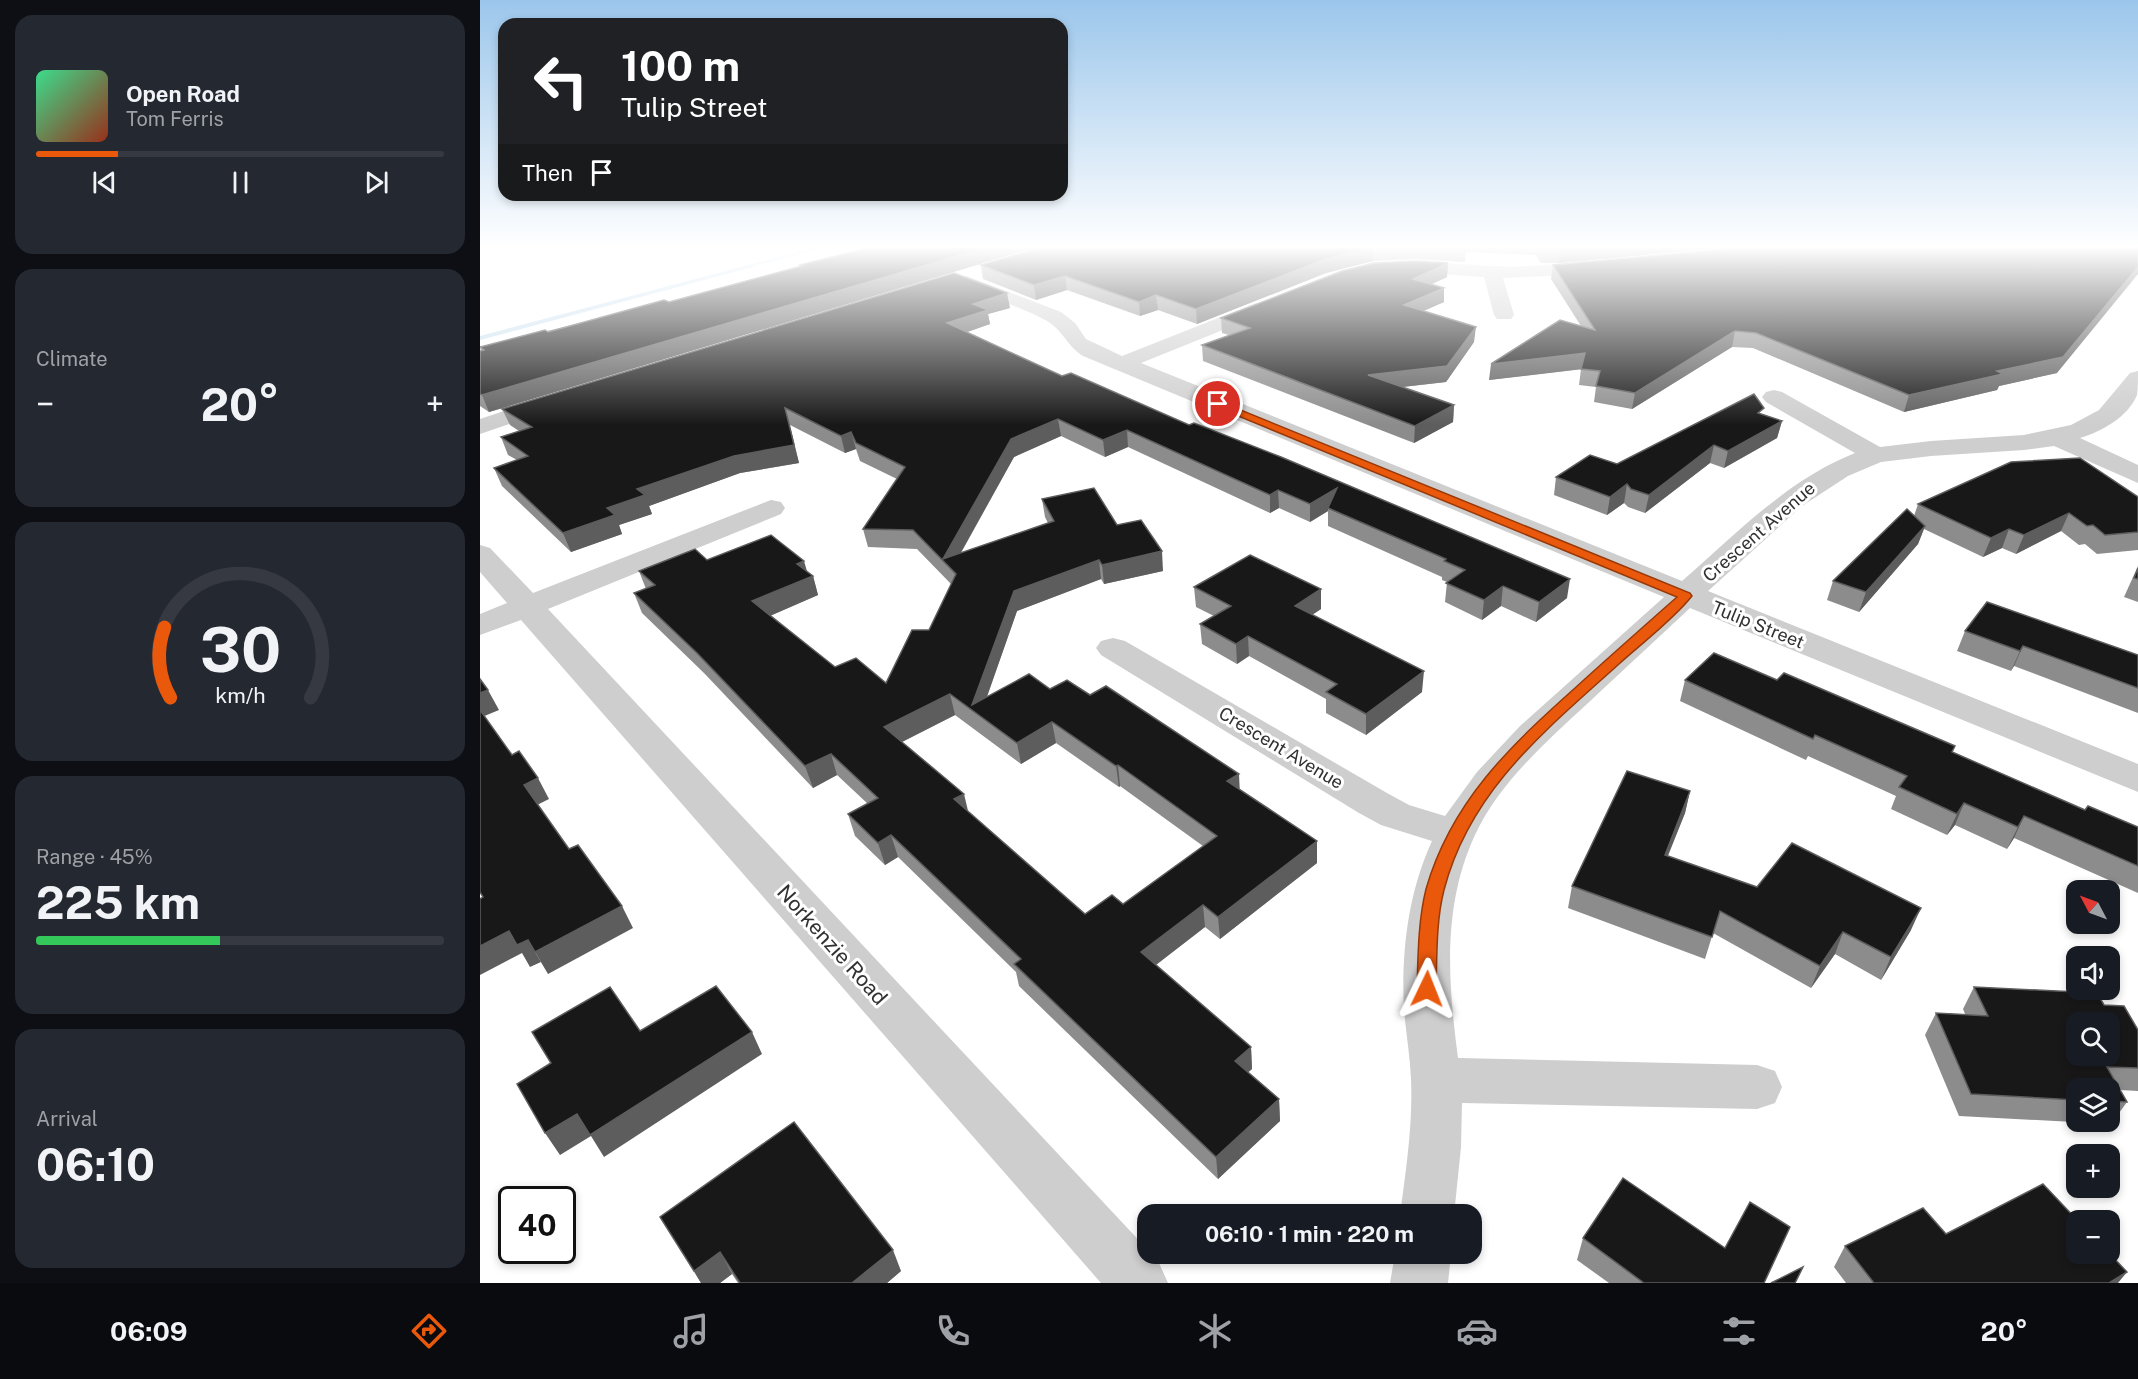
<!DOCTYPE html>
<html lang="en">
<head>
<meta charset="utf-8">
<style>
  body { margin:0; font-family:"Public Sans",sans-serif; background:#242831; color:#f1f3f6; height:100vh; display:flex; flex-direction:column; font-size:22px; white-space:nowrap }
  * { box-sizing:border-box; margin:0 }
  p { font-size:20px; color:#9ea1a6 }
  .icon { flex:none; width:33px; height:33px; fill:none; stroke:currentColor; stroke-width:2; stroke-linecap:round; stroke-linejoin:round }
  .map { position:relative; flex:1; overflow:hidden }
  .panel { display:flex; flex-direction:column; gap:15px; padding:15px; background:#0d0f14; width:480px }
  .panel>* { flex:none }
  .banner { position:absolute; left:18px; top:18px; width:570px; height:183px; border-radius:18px; box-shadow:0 3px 9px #0003; background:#202124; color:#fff; overflow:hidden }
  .needle { width:39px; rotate:311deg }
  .fabs { position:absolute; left:1586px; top:880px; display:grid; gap:12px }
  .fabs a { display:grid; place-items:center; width:54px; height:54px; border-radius:12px; background:#171b24; box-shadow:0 3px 9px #0003; font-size:30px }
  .speed { position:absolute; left:18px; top:1186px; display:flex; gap:12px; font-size:30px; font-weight:700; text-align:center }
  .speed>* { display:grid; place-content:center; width:78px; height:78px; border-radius:50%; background:#171b24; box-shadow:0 3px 9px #0003; line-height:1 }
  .speed .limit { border:3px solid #111; border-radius:9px; background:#fff; color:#111 }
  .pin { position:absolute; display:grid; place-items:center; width:51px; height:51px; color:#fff; margin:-26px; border:3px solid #fff; border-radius:50%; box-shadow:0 2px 6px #0007 }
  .me { position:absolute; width:66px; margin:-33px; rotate:2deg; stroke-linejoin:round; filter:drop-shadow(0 0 4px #0008) }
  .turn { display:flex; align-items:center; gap:21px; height:126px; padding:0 24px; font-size:27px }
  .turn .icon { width:78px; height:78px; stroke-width:2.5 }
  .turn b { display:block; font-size:42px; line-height:51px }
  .then { display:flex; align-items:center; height:57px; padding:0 24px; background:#0003; gap:12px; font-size:22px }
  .big { font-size:45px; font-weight:700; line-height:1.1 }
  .panel .tile { flex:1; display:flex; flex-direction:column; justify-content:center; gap:9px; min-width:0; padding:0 21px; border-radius:18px; background:#242831 }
  .panel .dial { align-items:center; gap:0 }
  .dial svg { height:156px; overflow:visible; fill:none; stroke:#363941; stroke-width:7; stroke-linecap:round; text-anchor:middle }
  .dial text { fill:#f1f3f6; stroke:none }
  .song { display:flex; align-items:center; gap:18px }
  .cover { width:72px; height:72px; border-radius:9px; background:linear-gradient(135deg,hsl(150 70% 55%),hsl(10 70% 35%)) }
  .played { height:6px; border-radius:3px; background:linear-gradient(90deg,#ea580c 20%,#363941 20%) }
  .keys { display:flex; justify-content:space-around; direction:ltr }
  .heat { display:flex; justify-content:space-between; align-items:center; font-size:33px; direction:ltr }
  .charge { height:9px; border-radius:4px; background:linear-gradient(90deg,#34c759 45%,#363941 0) }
  .trip { position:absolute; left:657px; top:1204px; width:345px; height:60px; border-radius:18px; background:#171b24; box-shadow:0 3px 9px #0003; font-weight:700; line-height:60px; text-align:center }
  .dock { display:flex; height:96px; justify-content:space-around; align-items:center; background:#090b0e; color:#9ea1a6 }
  .dock .icon { width:42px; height:42px }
  .dock .active { color:#ea580c }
  .dock b { font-size:27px; color:#f1f3f6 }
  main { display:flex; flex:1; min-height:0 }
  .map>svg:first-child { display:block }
</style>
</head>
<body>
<main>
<section class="panel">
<div class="tile">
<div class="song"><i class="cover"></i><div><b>Open Road</b><p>Tom Ferris</p></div></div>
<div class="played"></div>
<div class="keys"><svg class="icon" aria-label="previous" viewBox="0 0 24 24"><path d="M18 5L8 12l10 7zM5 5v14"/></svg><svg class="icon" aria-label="pause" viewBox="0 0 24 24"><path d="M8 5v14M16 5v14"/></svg><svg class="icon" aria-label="next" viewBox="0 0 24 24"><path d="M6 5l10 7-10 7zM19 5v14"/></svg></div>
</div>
<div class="tile"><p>Climate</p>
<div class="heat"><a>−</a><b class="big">20°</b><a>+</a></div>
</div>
<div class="tile dial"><svg viewBox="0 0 100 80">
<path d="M14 69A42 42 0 1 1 86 69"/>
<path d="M14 69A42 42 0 0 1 11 33" stroke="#ea580c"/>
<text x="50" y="56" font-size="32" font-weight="700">30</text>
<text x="50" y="72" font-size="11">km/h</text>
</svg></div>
<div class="tile"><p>Range · 45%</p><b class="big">225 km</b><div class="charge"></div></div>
<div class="tile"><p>Arrival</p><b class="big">06:10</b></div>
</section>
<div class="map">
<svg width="1658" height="1283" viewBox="0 0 1658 1283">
  <rect width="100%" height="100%" fill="#fff"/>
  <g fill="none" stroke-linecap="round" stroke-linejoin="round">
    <!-- stream -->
    <polygon fill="#c9e0ef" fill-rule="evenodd" points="344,245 355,245 0,340 0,336"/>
    <!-- minor -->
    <g fill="#cecece" fill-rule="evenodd">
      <polygon points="924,261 1031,267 1118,262 1125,264 1127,268 1125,272 1118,274 1023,278 1034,315 1031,319 1017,319 1014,315 1004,277 917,271 915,267 917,263"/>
      <path d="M487,276l94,36 14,11 11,16 36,17 134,-53h14l3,4 -3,4 -129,52 541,218c54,-47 105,-101 173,-128l-89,-51 -4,-5 4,-5 8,-2 8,2 98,55 51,-6 93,-6 47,-10 28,-15 31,-37 8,-2c0,7 0,18 -1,24 -9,22 -36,37 -57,43l58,27v18l-84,-37 -30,4 -93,6 -50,6 -33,14 -46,30 -94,85 430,173v28l-448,-184c-34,32 -69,64 -103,96 -41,38 -88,79 -112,131 -33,71 -27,148 -17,223l299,7 18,6 7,16 -7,16 -18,6 -295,-6 -1,44 -7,68h-54c6,-45 13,-91 11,-136 -1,-23 -5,-46 -7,-69 -3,-57 4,-117 28,-169l-51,-16 -22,-12 -258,-158 -5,-7 5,-7 12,-3 12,3 262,152 22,12 36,11 32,-44 43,-46 144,-129 -581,-241c-17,-11 -20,-26 -36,-35 -22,-13 -62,-25 -87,-35l-3,-4 3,-4z"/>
      <polygon points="69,396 77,398 81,403 77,408 0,434 0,419"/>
      <polygon points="291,500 301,502 305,508 301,514 68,609 668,1250 668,1254 671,1254 679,1263 688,1283 621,1283 41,620 0,635 0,614 27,603 0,572 0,545 10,548 53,593"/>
      <polygon points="915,1254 971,1254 968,1283 910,1283"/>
    </g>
  </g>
  <!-- wall -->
  <g fill="#8c8c8c" fill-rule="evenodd">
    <polygon points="399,245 1271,245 1079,263 1061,263 1056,255 986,252 985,262 934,259 893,261 846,273 717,324 678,310 660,316 587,290 556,300 503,279 501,265 559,247 556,247 9,412 0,406 0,351 1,351 0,347 189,302 321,266 320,265"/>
    <polygon points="968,263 967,277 952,284 964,302 943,311 994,342 966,382 922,387 974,405 973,422 934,443 723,361 722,345 749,335 742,333 741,318"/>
    <polygon points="1073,265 1577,373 1519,386 1517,390 1424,412 1273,348 1252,347 1152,409 1114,402 1116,387 1099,385 1101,369 1009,380 1101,326 1071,279"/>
    <path d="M530,308l-22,6 2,10 -23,8 95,44 505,222 -31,24 -35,-16 -19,14 -37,-18 2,-20 -5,-2v-3l-114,-51v-15l-18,11 -31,-14 -9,5 -142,-66 -23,10 -44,-21 -47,21 -53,96 87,-30 -3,-6 -3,-18 75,26 46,46 -59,13 -3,-5 -84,32 -30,86 63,-8 40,6 149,79v15l78,74 -97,76 -15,-12 -49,38 95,82 1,22 -4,3 31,27 1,22 -62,58 -199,-193 -3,-14 -118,-115 -13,8 -30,-29 -7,-22 20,-10 -31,-29 -24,13 -109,-115 -62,-60 -8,-20 12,-4 -7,-18 68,-11 100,12 6,4 5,19 -48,21 65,51 51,16 43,-53 22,-46 -34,-35 -49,-2 -5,-18 34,-50 -37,-18 -4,-12 -11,4 -55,-28 9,38 -59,10 -91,33 3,8 -33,11 3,9 -51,18 -69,-66 -8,-18 23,-8 -9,-5 -7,-18 18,-6 -9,-6 -8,-16zM475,715l66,49 35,-21 63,44 1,-1 83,60 -80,58 -38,10 -117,-103 -66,-69z"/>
    <polygon points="1282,414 1302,421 1297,438 1244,468 1230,463 1165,513 1148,507 1144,503 1127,515 1074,495 1076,477 1137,464"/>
    <polygon points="1658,497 1658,550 1617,554 1605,544 1599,545 1581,531 1536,554 1522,548 1503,557 1444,529 1438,544 1379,612 1347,600 1353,581 1434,516 1438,504"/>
    <polygon points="1658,566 1658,602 1644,597"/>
    <polygon points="714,587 841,609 832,615 942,692 886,735 846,713 846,699 769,656 757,664 722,644 720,624 734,616 716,607"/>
    <polygon points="1485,631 1658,655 1658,713 1534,666 1531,671 1477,651"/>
    <polygon points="1205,680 1297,680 1473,752 1605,810 1658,827 1658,893 1534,838 1527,849 1475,825 1467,835 1411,809 1416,796 1328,756 1326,760 1200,701"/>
    <polygon points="1210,791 1205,813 1188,856 1277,887 1431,930 1401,980 1355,954 1331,988 1233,933 1225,959 1088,908 1092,886"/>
    <path d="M1494,987l130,18 34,25v61l-18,-1 7,12 -16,22 -152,-8 -34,-81 11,-22 29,1 -2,-5zM1596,1089h33v33h-33z"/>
    <polygon points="180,1217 421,1271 407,1283 258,1283 252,1274 240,1283 221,1283"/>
    <polygon points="1466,1234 1638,1283 1366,1283 1354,1267 1365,1246"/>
    <polygon points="1103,1238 1284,1283 1129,1283 1097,1260"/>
  </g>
  <!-- shaded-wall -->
  <g fill="#5d5d5d">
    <polygon points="515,245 556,245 556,247 9,412 2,395"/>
    <polygon points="1125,245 1271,245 1079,263 1081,249"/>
    <polygon points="893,247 893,261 846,273 717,324 716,309 846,259"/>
    <polygon points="968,263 967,277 932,293 933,279"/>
    <polygon points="1658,267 1658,274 1577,373 1519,386 1517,390 1424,412 1429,395"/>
    <polygon points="585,276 587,290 556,300 554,285"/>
    <polygon points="964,288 964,302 923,320 924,305"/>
    <polygon points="527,293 530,308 508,314 510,324 470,338 467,323 493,304"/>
    <polygon points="676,295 678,310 660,316 659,302"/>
    <polygon points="996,327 994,342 966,382 887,391 888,375"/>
    <polygon points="1255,331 1252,347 1152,409 1155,393"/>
    <polygon points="1105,353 1103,369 1009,380 1011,364"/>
    <polygon points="974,405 973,422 934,443 935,426"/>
    <polygon points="305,408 319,463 260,473 169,506 172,514 139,525 142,534 91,552 83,533 127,508 157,489"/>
    <polygon points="578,419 581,436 534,457 471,570 463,559 531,439"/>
    <polygon points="1302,421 1297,438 1244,468 1248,451"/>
    <polygon points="647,430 648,447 625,457 623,440"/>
    <polygon points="371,432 376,449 365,453 361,436"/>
    <polygon points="1234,445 1230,463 1165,513 1169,495"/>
    <polygon points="1147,484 1144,503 1127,515 1130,497"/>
    <polygon points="857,488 848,508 848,511 830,522 830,504"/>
    <polygon points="798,490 799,508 790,513 790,495"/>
    <polygon points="1589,513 1581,531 1536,554 1544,535"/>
    <polygon points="1445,526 1438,544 1379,612 1386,592"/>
    <polygon points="1529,529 1522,548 1503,557 1511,538"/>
    <polygon points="682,551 683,571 624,584 622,565"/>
    <polygon points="619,560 621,579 537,611 500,716 492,705 534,591"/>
    <polygon points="324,561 329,578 333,576 338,595 278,621 272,601 317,564"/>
    <polygon points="1090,579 1087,598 1056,622 1059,602"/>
    <polygon points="1023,586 1021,606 1002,620 1004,600"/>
    <polygon points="841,589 841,609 815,626 815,606"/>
    <polygon points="768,636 769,656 757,664 756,644"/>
    <polygon points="1543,646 1534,666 1531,671 1540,651"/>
    <polygon points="944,671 942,692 886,735 886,714"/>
    <polygon points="8,690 19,710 2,717 0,714 0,693"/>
    <polygon points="470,694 475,715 410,748 404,727"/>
    <polygon points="572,722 576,743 541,764 537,743"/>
    <polygon points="351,754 357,775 333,788 325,766"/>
    <polygon points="638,765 640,786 639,787 636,766"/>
    <polygon points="759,774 760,795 747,781"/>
    <polygon points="58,778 69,799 55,806 44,785"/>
    <polygon points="1210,791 1205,813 1179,877 1185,855"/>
    <polygon points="484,794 489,815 474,799"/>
    <polygon points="1484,803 1475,825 1467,835 1477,814"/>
    <polygon points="1544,816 1534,838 1527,849 1538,827"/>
    <polygon points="411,835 418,857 405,865 398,843"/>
    <polygon points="837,841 837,863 740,939 738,917"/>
    <polygon points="723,905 725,927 664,974 661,952"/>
    <polygon points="142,906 153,928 68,974 55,952"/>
    <polygon points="1441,908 1431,930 1401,980 1411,957"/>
    <polygon points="29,931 48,940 61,962 50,967 42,953 0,975 0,946"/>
    <polygon points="1363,932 1355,954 1331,988 1340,966"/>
    <polygon points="272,1032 282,1054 124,1157 111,1136 80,1155 65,1133 97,1114"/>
    <polygon points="771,1047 772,1069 756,1083 755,1061"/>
    <polygon points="799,1099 800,1121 738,1179 736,1157"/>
    <polygon points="413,1250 421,1271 407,1283 372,1283"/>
    <polygon points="240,1252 252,1274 240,1283 221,1283 214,1271"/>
    <polygon points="1647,1272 1638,1283 1629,1283"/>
  </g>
  <!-- building -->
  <g fill="#181818" stroke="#5d5d5d" stroke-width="1.5" fill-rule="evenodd">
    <polygon points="399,245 515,245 2,395 0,394 0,351 4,350 0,347 65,330 68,332 184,300 189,302 322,266 320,265"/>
    <polygon points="563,245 987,245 987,248 935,245 893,247 846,259 716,309 676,295 659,302 585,276 554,285 501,265 562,247"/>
    <polygon points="1060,245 1125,245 1081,249 1063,249"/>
    <polygon points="1289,245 1602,245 1602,246 1603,245 1658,245 1658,267 1583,357 1517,371 1523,374 1429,395 1276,333 1255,331 1155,393 1116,386 1120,371 1101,369 1105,353 1011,364 1080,320 1115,330 1073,265"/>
    <polygon points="935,261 968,263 933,279 964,288 924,305 996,327 967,366 888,375 974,405 935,426 722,345 770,328 741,318 862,271 894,263"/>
    <path d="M474,273l53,20 -34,11 15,6 -41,13 115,53 9,-3 118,52 5,-2 87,34 289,122 -31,23 -36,-16 -19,14 -38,-17 19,-13 -21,-9 2,-2 -118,-51 9,-20 -27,16 -32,-14 -8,5 -143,-65 -24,10 -45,-21 -47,20 -68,120 111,-38 -12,-22 52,-11 23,37 24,-5 21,31 -60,14 -3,-5 -85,31 -42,114 57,-31 21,15 17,-9 23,15 16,-9 133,88 -12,7 90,60 -99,76 -15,-12 -62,47 110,95 -16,14 44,38 -63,58 -202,-193 7,-5 -130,-124 -13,8 -30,-29 30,-16 -47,-44 -26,12 -108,-113 -63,-60 21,-8 -16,-14 56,-22 12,11 64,-25 33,26 -7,3 16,12 -61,25 83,66 21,-9 30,25 26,-53h17l27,-56 -43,-44 -50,-1 42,-62 -49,-24 -5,-11 -10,4 -56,-28 9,37 -60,11 -97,33 8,6 -38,13 8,7 -52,18 -69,-65 34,-12 -27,-19 31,-10 -30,-18zM470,694l67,49 35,-21 64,44 2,-1 99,71 -94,68 -11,-9 -27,19 -131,-115 10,-5 -80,-67z"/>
    <polygon points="1274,394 1284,408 1278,413 1302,421 1248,451 1234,445 1169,495 1151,489 1147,484 1130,497 1076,477 1110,455 1137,464"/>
    <polygon points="1600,458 1658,497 1658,532 1625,535 1613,525 1607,526 1589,513 1544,535 1529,529 1511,538 1438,504 1531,462"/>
    <polygon points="1427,509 1445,526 1386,592 1353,581"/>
    <polygon points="770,555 841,589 815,606 944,671 886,714 846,692 857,684 768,636 756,644 720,624 751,606 714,587"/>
    <polygon points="1658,568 1658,579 1654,578"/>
    <polygon points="1507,602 1658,655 1658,688 1543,646 1540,651 1485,631"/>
    <polygon points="1234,653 1297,680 1304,673 1475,746 1472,752 1605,810 1608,806 1658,827 1658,866 1544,816 1538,827 1484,803 1477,814 1419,787 1427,776 1335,735 1333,739 1205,680"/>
    <polygon points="0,679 8,690 0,693"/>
    <polygon points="0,710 32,755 39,751 58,778 44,785 89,849 98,845 142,906 55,952 48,940 37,945 29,931 0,946 0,899 3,897 0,892"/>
    <polygon points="1147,771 1210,791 1185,855 1277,887 1312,843 1441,908 1411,957 1363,932 1340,966 1240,911 1232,937 1092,886"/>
    <polygon points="236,986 272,1032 110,1135 97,1114 65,1133 37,1084 71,1063 52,1032 130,987 160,1031"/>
    <path d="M1494,987l123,6 7,12 20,1 14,24v38l-31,-1 20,35 -18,-1v-12h-33v11l-105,-6 -35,-81 52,3zM1596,1023h33v33h-33z"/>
    <polygon points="314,1122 413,1250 372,1283 260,1283 240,1252 214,1271 180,1217"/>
    <polygon points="1143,1178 1245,1248 1270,1202 1310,1227 1284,1283 1164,1283 1103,1238"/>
    <polygon points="1563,1184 1598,1221 1596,1221 1596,1254 1629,1253 1647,1272 1629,1283 1394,1283 1365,1246 1443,1208 1466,1234"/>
    <polygon points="1323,1267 1315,1283 1291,1283"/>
  </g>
  <!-- sky -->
  <linearGradient id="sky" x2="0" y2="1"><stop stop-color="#9bc6eb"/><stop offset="0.58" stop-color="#fff"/><stop offset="1" stop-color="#fff" stop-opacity="0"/></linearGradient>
  <rect width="1658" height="425" fill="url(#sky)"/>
  <!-- route -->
  <path fill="#ea580c" stroke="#983908" stroke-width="1.5" d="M734,402h7l469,191 2,3c-19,24 -50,47 -73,68 -73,66 -149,126 -175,226 -8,31 -7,67 -8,99l-3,6 -6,2 -7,-2 -3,-6c1,-32 1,-68 9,-100 25,-87 83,-142 149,-201 34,-31 68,-61 102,-91l-463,-191z"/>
  <g text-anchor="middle" stroke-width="6" stroke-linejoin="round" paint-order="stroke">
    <!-- street labels -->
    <g font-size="18" fill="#313131" stroke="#fff">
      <text transform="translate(1279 532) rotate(-41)" y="6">Crescent Avenue</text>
      <text transform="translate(1278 625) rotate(22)" y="6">Tulip Street</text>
      <text transform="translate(801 748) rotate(31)" y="6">Crescent Avenue</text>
    </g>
    <!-- near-street labels -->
    <g font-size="21" fill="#313131" stroke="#fff">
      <text transform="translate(352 945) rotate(48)" y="7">Norkenzie Road</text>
    </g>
  </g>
</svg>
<div class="fabs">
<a><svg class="needle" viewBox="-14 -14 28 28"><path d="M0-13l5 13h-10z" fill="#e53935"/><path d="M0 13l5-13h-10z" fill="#9ea1a6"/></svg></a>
<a><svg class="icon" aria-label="sound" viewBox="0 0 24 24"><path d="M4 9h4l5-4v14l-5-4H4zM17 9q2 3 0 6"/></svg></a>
<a><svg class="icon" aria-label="search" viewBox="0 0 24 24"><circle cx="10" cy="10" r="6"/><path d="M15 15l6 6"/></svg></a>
<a><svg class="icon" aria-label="layers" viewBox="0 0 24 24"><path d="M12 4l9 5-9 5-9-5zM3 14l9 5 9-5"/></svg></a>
<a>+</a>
<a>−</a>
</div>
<div class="speed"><div class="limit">40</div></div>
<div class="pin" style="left:738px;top:404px;background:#d93025"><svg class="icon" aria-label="arrive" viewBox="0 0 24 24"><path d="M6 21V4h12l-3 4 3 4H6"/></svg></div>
<svg class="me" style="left:947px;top:989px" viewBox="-20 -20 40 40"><path d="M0-17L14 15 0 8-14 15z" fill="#ea580c" stroke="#fff" stroke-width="4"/></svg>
<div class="trip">06:10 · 1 min · 220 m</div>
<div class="banner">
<div class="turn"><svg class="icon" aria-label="left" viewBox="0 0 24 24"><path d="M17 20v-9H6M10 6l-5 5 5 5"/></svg><div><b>100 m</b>Tulip Street</div></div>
<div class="then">Then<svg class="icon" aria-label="arrive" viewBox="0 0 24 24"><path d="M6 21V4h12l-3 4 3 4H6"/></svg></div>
</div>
</div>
</main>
<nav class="dock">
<b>06:09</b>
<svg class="icon active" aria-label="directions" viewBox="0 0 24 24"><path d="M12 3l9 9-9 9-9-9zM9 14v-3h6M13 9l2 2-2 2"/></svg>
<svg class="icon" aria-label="music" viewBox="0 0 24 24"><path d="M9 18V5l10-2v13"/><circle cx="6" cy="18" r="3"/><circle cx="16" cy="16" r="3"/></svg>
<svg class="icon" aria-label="phone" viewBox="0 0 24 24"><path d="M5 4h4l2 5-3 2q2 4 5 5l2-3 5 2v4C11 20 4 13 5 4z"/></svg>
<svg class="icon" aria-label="climate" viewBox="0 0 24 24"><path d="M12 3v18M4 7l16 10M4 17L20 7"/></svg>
<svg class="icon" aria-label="car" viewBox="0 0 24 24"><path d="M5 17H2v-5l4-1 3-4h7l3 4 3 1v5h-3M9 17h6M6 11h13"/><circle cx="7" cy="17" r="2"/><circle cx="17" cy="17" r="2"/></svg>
<svg class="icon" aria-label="filters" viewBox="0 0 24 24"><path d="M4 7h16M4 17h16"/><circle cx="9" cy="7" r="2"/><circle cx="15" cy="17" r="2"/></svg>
<b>20°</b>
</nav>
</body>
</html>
